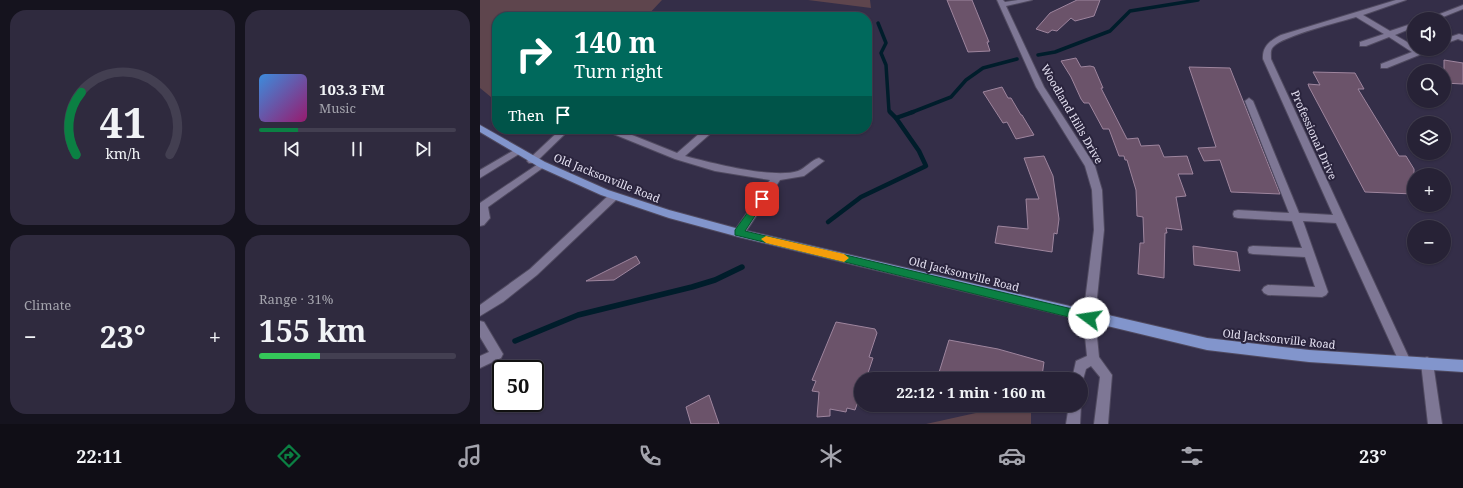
<!DOCTYPE html>
<html lang="en">
<head>
<meta charset="utf-8">
<style>
  body { margin:0; font-family:"Noto Serif",serif; background:#2f2a3e; color:#f1f3f6; height:100vh; display:flex; flex-direction:column; font-size:15px; white-space:nowrap }
  * { box-sizing:border-box; margin:0 }
  p { font-size:13px; color:#a4a4ad }
  .icon { flex:none; width:22px; height:22px; fill:none; stroke:currentColor; stroke-width:2; stroke-linecap:round; stroke-linejoin:round }
  .map { position:relative; flex:1; overflow:hidden }
  .sheet { display:flex; flex-direction:column; gap:10px; padding:10px; background:#15131e; width:480px }
  .sheet>* { flex:none }
  .banner { position:absolute; left:12px; top:12px; width:380px; height:122px; border-radius:16px; box-shadow:0 1px 3px #0004,0 0 0 1px #433f51; background:#00695c; color:#fff; overflow:hidden }
  .fabs { position:absolute; left:927px; top:12px; display:grid; gap:8px }
  .fabs a { display:grid; place-items:center; width:44px; height:44px; border-radius:50%; background:#272236; box-shadow:0 1px 3px #0004,0 0 0 1px #433f51; font-size:20px }
  .speed { position:absolute; left:12px; top:360px; display:flex; gap:8px; font-size:20px; font-weight:700; text-align:center }
  .speed>* { display:grid; place-content:center; width:52px; height:52px; border-radius:50%; background:#272236; box-shadow:0 1px 3px #0004,0 0 0 1px #433f51; line-height:1 }
  .speed .limit { border:2px solid #111; border-radius:6px; background:#fff; color:#111 }
  .pin { position:absolute; display:grid; place-items:center; width:34px; height:34px; color:#fff; margin:-17px; border-radius:8px; box-shadow:0 2px 6px #0006 }
  .me { position:absolute; width:44px; margin:-22px; rotate:284deg; stroke-linejoin:round; filter:drop-shadow(0 0 3px #0008) }
  .turn { display:flex; align-items:center; gap:14px; height:84px; padding:0 16px; font-size:18px }
  .turn .icon { width:52px; height:52px; stroke-width:2.5 }
  .turn b { display:block; font-size:28px; line-height:34px }
  .then { display:flex; align-items:center; height:38px; padding:0 16px; background:#0003; gap:8px; font-size:15px }
  .big { font-size:30px; font-weight:700; line-height:1.1 }
  .sheet .widget { flex:1; display:flex; flex-direction:column; justify-content:center; gap:6px; min-width:0; padding:0 14px; border-radius:16px; background:#2f2a3e }
  .sheet .dial { align-items:center; gap:0 }
  .dial svg { height:104px; overflow:visible; fill:none; stroke:#433f51; stroke-width:7; stroke-linecap:round; text-anchor:middle }
  .dial text { fill:#f1f3f6; stroke:none }
  .song { display:flex; align-items:center; gap:12px }
  .cover { width:48px; height:48px; border-radius:6px; background:linear-gradient(135deg,hsl(210 70% 55%),hsl(320 70% 35%)) }
  .played { height:4px; border-radius:2px; background:linear-gradient(90deg,#0b8043 20%,#433f51 20%) }
  .keys { display:flex; justify-content:space-around; direction:ltr }
  .heat { display:flex; justify-content:space-between; align-items:center; font-size:22px; direction:ltr }
  .charge { height:6px; border-radius:3px; background:linear-gradient(90deg,#34c759 31%,#433f51 0) }
  .sheet .tiles { flex:1; display:grid; gap:10px; grid-template-columns:repeat(2,1fr) }
  .trip { position:absolute; left:374px; top:372px; width:234px; height:40px; border-radius:20px; background:#272236; box-shadow:0 1px 3px #0004,0 0 0 1px #433f51; font-weight:700; line-height:40px; text-align:center }
  .dock { display:flex; height:64px; justify-content:space-around; align-items:center; background:#100e16; color:#a4a4ad }
  .dock .icon { width:28px; height:28px }
  .dock .current { color:#0b8043 }
  .dock b { font-size:18px; color:#f1f3f6 }
  main { display:flex; flex:1; min-height:0 }
  .map>svg:first-child { display:block }
</style>
</head>
<body>
<main>
<section class="sheet">
<div class="tiles">
<div class="widget dial"><svg viewBox="0 0 100 80">
<path d="M14 69A42 42 0 1 1 86 69"/>
<path d="M14 69A42 42 0 0 1 18 21" stroke="#0b8043"/>
<text x="50" y="56" font-size="32" font-weight="700">41</text>
<text x="50" y="72" font-size="11">km/h</text>
</svg></div>
<div class="widget">
<div class="song"><i class="cover"></i><div><b>103.3 FM</b><p>Music</p></div></div>
<div class="played"></div>
<div class="keys"><svg class="icon" aria-label="previous" viewBox="0 0 24 24"><path d="M18 5L8 12l10 7zM5 5v14"/></svg><svg class="icon" aria-label="pause" viewBox="0 0 24 24"><path d="M8 5v14M16 5v14"/></svg><svg class="icon" aria-label="next" viewBox="0 0 24 24"><path d="M6 5l10 7-10 7zM19 5v14"/></svg></div>
</div>
<div class="widget"><p>Climate</p>
<div class="heat"><a>−</a><b class="big">23°</b><a>+</a></div>
</div>
<div class="widget"><p>Range · 31%</p><b class="big">155 km</b><div class="charge"></div></div>
</div>
</section>
<div class="map">
<svg width="983" height="424" viewBox="0 0 983 424">
  <rect width="100%" height="100%" fill="#342e48"/>
  <!-- green -->
  <g fill="#5e454d">
    <polygon points="0,0 182,0 166,17 17,17 17,102 0,88"/>
    <polygon points="328,0 390,0 391,8"/>
    <polygon points="532,405 551,405 551,424 446,424"/>
  </g>
  <g fill="none" stroke-linecap="round" stroke-linejoin="round">
    <!-- stream-far2 -->
    <g stroke="#001d2b" stroke-width="3.5">
      <polyline points="398,23 406,43 401,53 406,65 409,111 411,113"/>
      <polyline points="558,55 575,52 630,31 650,11 718,0"/>
      <polyline points="430,113 471,97 486,80 503,68 537,59"/>
    </g>
    <!-- stream-far1 -->
    <g stroke="#001d2b" stroke-width="4.5">
      <polyline points="410,112 416,118"/>
      <polyline points="348,222 381,197 446,166 439,151 416,118 433,112"/>
    </g>
    <!-- stream -->
    <polyline stroke="#001d2b" stroke-width="5.5" points="35,341 98,315 212,287 235,280 262,267"/>
  </g>
  <!-- building -->
  <g fill="#6b536a" stroke="#9e859e">
    <polygon points="467,0 492,0 509,42 507,42 510,51 488,52"/>
    <polygon points="597,0 620,0 614,16 595,21 591,18 577,31 572,30 568,33 556,29 570,13"/>
    <polygon points="596,58 601,67 610,66 614,67 623,88 621,88 647,139 658,138 661,146 679,145 684,157 707,156 713,174 698,174 706,196 696,197 702,230 686,228 687,233 685,233 684,278 658,274 660,243 664,243 663,217 657,216 656,190 647,160 645,160 644,156 639,156 629,129 623,129 609,103 604,103 601,99 591,77 581,61"/>
    <polygon points="964,60 983,63 983,84 964,83"/>
    <polygon points="709,67 750,68 800,194 751,192 740,160 724,161 718,148 736,147"/>
    <polygon points="833,72 875,73 884,89 878,89 919,156 926,156 934,169 934,194 885,192 829,87 828,84 840,85"/>
    <polygon points="522,87 528,98 531,98 541,115 542,115 554,135 536,139 527,122 523,123 503,92"/>
    <polygon points="564,156 573,176 579,219 577,234 574,233 572,252 515,243 518,226 548,229 546,199 559,199 544,158"/>
    <polygon points="713,246 757,252 760,271 714,265"/>
    <polygon points="156,256 160,263 134,280 106,281"/>
    <polygon points="356,322 395,329 397,333 389,357 393,358 386,379 381,379 381,393 375,410 367,408 366,412 350,409 350,416 337,417 339,392 332,391 336,381 332,380"/>
    <polygon points="469,340 518,349 564,362 562,376 558,375 557,379 457,379"/>
    <polygon points="229,395 239,424 211,424 206,407"/>
  </g>
  <g fill="none" stroke-linecap="round" stroke-linejoin="round">
    <!-- minor casing -->
    <g stroke="#504a60" stroke-width="2">
      <g id="minor">
        <polygon points="517,0 523,0 525,2 538,0 552,0 526,6 564,87 615,166 622,190 624,230 615,317 619,357 632,375 628,424 614,424 620,377 611,366 606,369 602,383 601,384 601,379 592,379 596,361 607,356 603,317 614,230 612,190 605,166 556,87"/>
        <path d="M916,0h10l-43,15 27,16 24,-8v4l-19,8 19,11v3h16l-1,2 -42,17h-6v-4l31,-12 -23,-15 -23,9h-6v-4l24,-8 -28,-17c-16,5 -74,19 -83,30 -3,3 -2,8 -2,12l140,303 -2,4 -4,2 -4,-2 -65,-143 -33,-2 25,71 -2,3 -4,2 -54,-2 -4,-2 -2,-3 2,-3 4,-2 47,2 -10,-30 -52,-3 -4,-1 -1,-3 1,-3 4,-1 49,2 -10,-27 -54,-3 -4,-1 -1,-3 1,-3 4,-1 51,3 -44,-112 4,-3 4,3 46,112 34,2 -70,-156c-1,-13 8,-19 18,-24z"/>
        <polygon points="983,5 983,9 958,19 947,19"/>
        <polygon points="979,34 983,35 983,41 978,39 964,44 964,39"/>
        <polygon points="81,129 90,129 55,163 49,163 47,161 49,159"/>
        <path d="M125,129h12l60,24 23,-20 -5,-4h13l3,3 -1,2 -25,22c26,7 89,23 113,15 8,-3 13,-11 21,-13l5,3 -20,15 -24,4 -37,56h-8l-1,-3 1,-3 35,-50 -55,-9 -40,-12 -69,-28z"/>
        <polygon points="36,149 39,150 41,152 39,154 0,178 0,170"/>
        <polygon points="61,162 66,165 64,167 8,207 10,218 4,225 0,226 0,203"/>
        <polygon points="133,193 136,194 138,197 136,200 57,275 23,302 0,316 0,305 50,269 130,194"/>
        <polygon points="0,321 4,322 23,354 21,358 0,368 0,356 9,352 0,337"/>
        <polygon points="947,357 951,359 953,363 962,424 948,424 941,363 943,359"/>
        <polygon points="601,404 601,405 600,424 586,424 589,405"/>
      </g>
    </g>
    <!-- major casing -->
    <g stroke="#504a60" stroke-width="2">
      <polygon id="major" points="0,125 65,162 128,190 189,210 259,229 727,338 829,350 983,360 983,372 829,362 727,350 259,237 189,218 121,195 59,167 0,132"/>
    </g>
    <!-- minor -->
    <use href="#minor" fill="#7e7795" fill-rule="evenodd"/>
    <!-- major -->
    <use href="#major" fill="#8295cc" fill-rule="evenodd"/>
  </g>
  <!-- route -->
  <polygon fill="#0b8043" stroke="#07532c" points="282,196 286,199 265,231 609,313 613,314 615,318 613,321 609,322 255,235 255,230 279,197"/>
  <!-- slow -->
  <polygon fill="#f59e0b" points="286,236 364,254 369,258 364,262 286,243 281,239"/>
  <g text-anchor="middle" stroke-width="4" stroke-linejoin="round" paint-order="stroke">
    <!-- street labels -->
    <g font-size="11" fill="#e5e1f2" stroke="#2a243d">
      <text transform="translate(592 114) rotate(60)" y="4">Woodland Hills Drive</text>
      <text transform="translate(834 135) rotate(66)" y="4">Professional Drive</text>
      <text transform="translate(127 178) rotate(22)" y="4">Old Jacksonville Road</text>
      <text transform="translate(484 274) rotate(14)" y="4">Old Jacksonville Road</text>
      <text transform="translate(799 339) rotate(6)" y="4">Old Jacksonville Road</text>
    </g>
  </g>
</svg>
<div class="fabs">
<a><svg class="icon" aria-label="sound" viewBox="0 0 24 24"><path d="M4 9h4l5-4v14l-5-4H4zM17 9q2 3 0 6"/></svg></a>
<a><svg class="icon" aria-label="search" viewBox="0 0 24 24"><circle cx="10" cy="10" r="6"/><path d="M15 15l6 6"/></svg></a>
<a><svg class="icon" aria-label="layers" viewBox="0 0 24 24"><path d="M12 4l9 5-9 5-9-5zM3 14l9 5 9-5"/></svg></a>
<a>+</a>
<a>−</a>
</div>
<div class="speed"><div class="limit">50</div></div>
<div class="pin" style="left:282px;top:199px;background:#d93025"><svg class="icon" aria-label="arrive" viewBox="0 0 24 24"><path d="M6 21V4h12l-3 4 3 4H6"/></svg></div>
<svg class="me" style="left:609px;top:318px" viewBox="-20 -20 40 40"><circle r="19" fill="#fff"/><path d="M0-13L10 11 0 6-10 11z" fill="#0b8043"/></svg>
<div class="trip">22:12 · 1 min · 160 m</div>
<div class="banner">
<div class="turn"><svg class="icon" aria-label="right" viewBox="0 0 24 24"><path d="M7 20v-9h11M14 6l5 5-5 5"/></svg><div><b>140 m</b>Turn right</div></div>
<div class="then">Then<svg class="icon" aria-label="arrive" viewBox="0 0 24 24"><path d="M6 21V4h12l-3 4 3 4H6"/></svg></div>
</div>
</div>
</main>
<nav class="dock">
<b>22:11</b>
<svg class="icon current" aria-label="directions" viewBox="0 0 24 24"><path d="M12 3l9 9-9 9-9-9zM9 14v-3h6M13 9l2 2-2 2"/></svg>
<svg class="icon" aria-label="music" viewBox="0 0 24 24"><path d="M9 18V5l10-2v13"/><circle cx="6" cy="18" r="3"/><circle cx="16" cy="16" r="3"/></svg>
<svg class="icon" aria-label="phone" viewBox="0 0 24 24"><path d="M5 4h4l2 5-3 2q2 4 5 5l2-3 5 2v4C11 20 4 13 5 4z"/></svg>
<svg class="icon" aria-label="climate" viewBox="0 0 24 24"><path d="M12 3v18M4 7l16 10M4 17L20 7"/></svg>
<svg class="icon" aria-label="car" viewBox="0 0 24 24"><path d="M5 17H2v-5l4-1 3-4h7l3 4 3 1v5h-3M9 17h6M6 11h13"/><circle cx="7" cy="17" r="2"/><circle cx="17" cy="17" r="2"/></svg>
<svg class="icon" aria-label="filters" viewBox="0 0 24 24"><path d="M4 7h16M4 17h16"/><circle cx="9" cy="7" r="2"/><circle cx="15" cy="17" r="2"/></svg>
<b>23°</b>
</nav>
</body>
</html>
